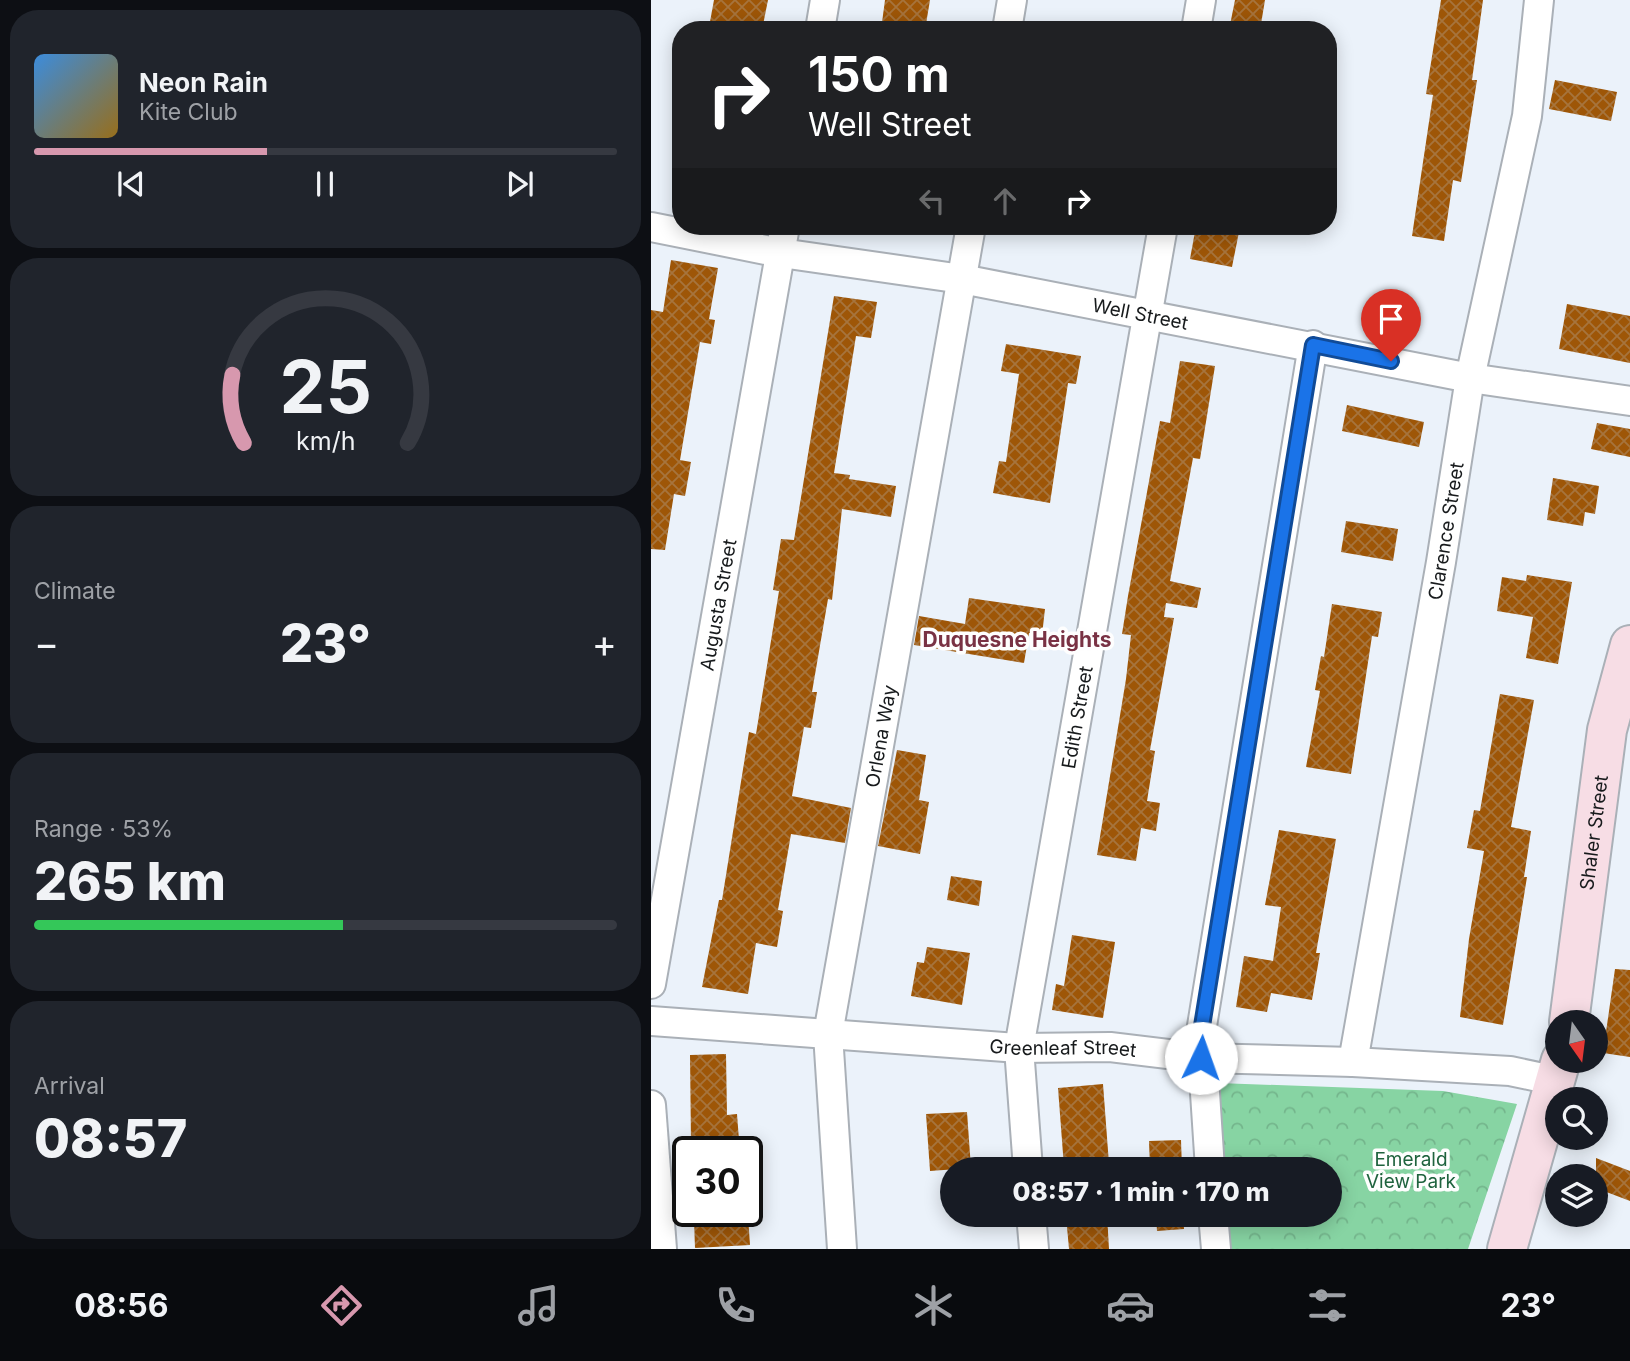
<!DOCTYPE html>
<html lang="en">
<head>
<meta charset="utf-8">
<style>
  body { margin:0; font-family:Inter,sans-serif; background:#20242c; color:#f1f3f6; height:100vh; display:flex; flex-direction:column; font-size:26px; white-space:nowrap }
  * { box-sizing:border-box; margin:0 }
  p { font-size:23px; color:#9ea1a6 }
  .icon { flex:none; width:38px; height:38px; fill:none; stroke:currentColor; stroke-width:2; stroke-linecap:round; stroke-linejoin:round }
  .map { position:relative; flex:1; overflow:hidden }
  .sheet { display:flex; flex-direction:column; gap:10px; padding:10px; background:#0d0f14; width:651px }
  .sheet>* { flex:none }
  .hud { position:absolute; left:21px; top:21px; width:665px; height:214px; border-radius:28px; box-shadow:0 4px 18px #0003; background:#202124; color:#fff; overflow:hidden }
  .needle { width:46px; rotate:166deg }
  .buttons { position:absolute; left:894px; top:1010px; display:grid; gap:14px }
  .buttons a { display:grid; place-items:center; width:63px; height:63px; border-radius:50%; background:#171b24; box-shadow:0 4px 18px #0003; font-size:35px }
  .speed { position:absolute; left:21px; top:1136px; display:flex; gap:14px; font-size:35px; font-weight:700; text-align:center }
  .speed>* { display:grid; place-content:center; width:91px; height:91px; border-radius:50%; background:#171b24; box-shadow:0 4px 18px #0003; line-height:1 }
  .speed .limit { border:4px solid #111; border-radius:10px; background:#fff; color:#111 }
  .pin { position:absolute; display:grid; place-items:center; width:60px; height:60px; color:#fff; margin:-72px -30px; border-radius:50% 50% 50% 0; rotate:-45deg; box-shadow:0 0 7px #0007 }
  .pin .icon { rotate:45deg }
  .me { position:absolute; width:77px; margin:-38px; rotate:3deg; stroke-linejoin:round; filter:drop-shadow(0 0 5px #0008) }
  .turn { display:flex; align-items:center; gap:24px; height:147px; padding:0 21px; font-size:32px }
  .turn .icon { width:91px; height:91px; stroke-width:2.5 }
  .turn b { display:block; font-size:49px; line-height:60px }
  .lanes { display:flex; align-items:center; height:66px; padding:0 21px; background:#0003; justify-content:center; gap:35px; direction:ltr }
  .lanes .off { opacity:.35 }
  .big { font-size:52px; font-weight:800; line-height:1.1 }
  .sheet .widget { flex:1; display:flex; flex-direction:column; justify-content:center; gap:10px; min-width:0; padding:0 24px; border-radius:28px; background:#20242c }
  .sheet .dial { align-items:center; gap:0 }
  .dial svg { height:182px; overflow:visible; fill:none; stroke:#363941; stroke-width:7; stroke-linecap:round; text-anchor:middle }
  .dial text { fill:#f1f3f6; stroke:none }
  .song { display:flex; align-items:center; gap:21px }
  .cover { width:84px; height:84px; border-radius:10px; background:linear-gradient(135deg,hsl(210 70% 55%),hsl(40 70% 35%)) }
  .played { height:7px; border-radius:4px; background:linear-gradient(90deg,#d798ae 40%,#363941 40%) }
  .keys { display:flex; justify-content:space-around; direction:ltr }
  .heat { display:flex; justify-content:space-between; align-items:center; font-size:38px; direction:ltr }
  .charge { height:10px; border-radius:5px; background:linear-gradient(90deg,#34c759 53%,#363941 0) }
  .trip { position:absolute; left:289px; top:1157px; width:402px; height:70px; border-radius:35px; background:#171b24; box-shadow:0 4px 18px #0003; font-weight:800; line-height:70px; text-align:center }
  .tabs { display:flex; height:112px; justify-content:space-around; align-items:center; background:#090b0e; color:#9ea1a6 }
  .tabs .icon { width:49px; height:49px }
  .tabs .selected { color:#d798ae }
  .tabs b { font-size:32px; color:#f1f3f6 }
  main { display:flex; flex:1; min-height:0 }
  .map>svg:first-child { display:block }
</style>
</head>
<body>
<main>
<section class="sheet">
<div class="widget">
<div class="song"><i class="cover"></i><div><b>Neon Rain</b><p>Kite Club</p></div></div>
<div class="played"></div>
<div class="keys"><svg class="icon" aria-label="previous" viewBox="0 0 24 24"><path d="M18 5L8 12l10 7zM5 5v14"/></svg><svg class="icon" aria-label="pause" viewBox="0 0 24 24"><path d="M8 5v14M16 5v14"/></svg><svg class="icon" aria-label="next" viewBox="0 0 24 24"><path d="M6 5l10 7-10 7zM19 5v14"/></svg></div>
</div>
<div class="widget dial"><svg viewBox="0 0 100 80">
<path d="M14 69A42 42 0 1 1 86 69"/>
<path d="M14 69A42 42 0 0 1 9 39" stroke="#d798ae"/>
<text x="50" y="56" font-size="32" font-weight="700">25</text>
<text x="50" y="72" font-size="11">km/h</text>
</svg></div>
<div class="widget"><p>Climate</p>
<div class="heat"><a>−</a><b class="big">23°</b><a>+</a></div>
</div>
<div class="widget"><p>Range · 53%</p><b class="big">265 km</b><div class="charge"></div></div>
<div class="widget"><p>Arrival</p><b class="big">08:57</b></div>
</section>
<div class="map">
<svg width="979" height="1249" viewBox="0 0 979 1249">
  <defs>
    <pattern id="park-crowns" width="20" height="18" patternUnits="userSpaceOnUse" patternTransform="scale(1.75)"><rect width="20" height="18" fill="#87d4a3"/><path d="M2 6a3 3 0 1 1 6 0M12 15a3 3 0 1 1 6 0" fill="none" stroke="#74b58c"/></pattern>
    <pattern id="building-cross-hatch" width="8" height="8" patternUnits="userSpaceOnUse" patternTransform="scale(1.75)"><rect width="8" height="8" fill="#9e5607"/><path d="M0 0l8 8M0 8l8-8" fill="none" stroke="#a6743d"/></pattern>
  </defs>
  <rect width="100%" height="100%" fill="#ebf2fa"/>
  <!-- park -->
  <polygon fill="url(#park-crowns)" points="567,1083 792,1091 866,1104 817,1249 578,1249 576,1215 679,1214 679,1169 573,1169"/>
  <!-- building -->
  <g fill="url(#building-cross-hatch)">
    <polygon points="63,0 117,0 111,30 58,27"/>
    <polygon points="234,0 279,0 274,30 230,30"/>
    <polygon points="584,0 614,0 609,30 578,30"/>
    <polygon points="790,0 832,0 821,80 826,80 810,182 802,180 793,241 761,236 782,95 775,94"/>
    <polygon points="904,80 966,92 960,121 898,109"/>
    <polygon points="545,226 588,232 581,267 539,259"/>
    <polygon points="20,260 67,268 58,319 64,320 60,344 49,342 29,460 40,462 34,496 23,494 14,550 0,549 0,310 12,312"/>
    <polygon points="183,296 226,302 220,338 205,336 183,473 199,475 198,479 245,486 240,517 191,509 181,600 177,599 161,692 166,692 160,728 153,727 141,796 200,808 194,843 140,834 127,910 132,911 126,947 105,943 97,994 51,987 68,900 71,900 98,732 105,734 128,591 122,590 130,539 143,540"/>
    <polygon points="916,304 979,316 979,363 908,349"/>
    <polygon points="355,344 430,356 425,384 417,383 399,503 342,493 348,461 355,462 368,374 350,371"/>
    <polygon points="529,361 564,366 549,459 542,458 519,581 550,588 546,608 515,603 513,617 523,618 499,750 504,751 496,801 509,803 505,831 490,828 485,861 446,855 475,679 480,635 471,634 477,596 509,421 519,423"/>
    <polygon points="696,405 773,422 768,447 691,431"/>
    <polygon points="946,423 979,429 979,457 940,449"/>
    <polygon points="902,478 948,486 944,514 934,512 932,526 896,520"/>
    <polygon points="695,521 747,529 742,561 690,552"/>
    <polygon points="876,575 921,582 907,664 875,658 882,617 846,611 851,577 875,581"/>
    <polygon points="318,598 394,609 391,635 378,633 373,663 263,645 268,616 314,624"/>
    <polygon points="681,604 731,612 727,637 721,636 700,774 655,767 669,691 664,690 670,656 673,657"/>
    <polygon points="849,694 883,700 860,827 880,831 873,877 876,877 852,1025 809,1017 818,939 833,851 816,848 823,810 829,811"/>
    <polygon points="246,750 275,755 268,800 278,802 269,854 227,846"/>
    <polygon points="628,830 685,839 665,953 669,953 661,1000 620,993 616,1012 585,1007 593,956 622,961 630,907 614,905"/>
    <polygon points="300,876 331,881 328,906 296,900"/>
    <polygon points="421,935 464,942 452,1018 401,1010 405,984 413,986"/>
    <polygon points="276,947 319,953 311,1005 260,996 266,962 273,963"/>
    <polygon points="964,969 979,970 979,1057 952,1053"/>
    <polygon points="75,1054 76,1115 86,1114 88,1140 40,1143 39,1055"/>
    <polygon points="452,1084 458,1164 413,1167 407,1088"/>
    <polygon points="316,1112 320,1168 279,1171 275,1114"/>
    <polygon points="530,1140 531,1169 499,1169 498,1141"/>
    <polygon points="945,1158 979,1171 979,1201 945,1188"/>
    <polygon points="434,1214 456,1214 458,1249 418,1249 415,1216"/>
    <polygon points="505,1214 532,1214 533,1229 506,1231"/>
    <polygon points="97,1216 99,1245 44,1248 43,1220"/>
  </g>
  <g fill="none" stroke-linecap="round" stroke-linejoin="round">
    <!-- street casing -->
    <g stroke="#aab0b7" stroke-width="32">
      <g id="street">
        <polyline points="169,30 174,0"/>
        <polyline points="356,30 361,0"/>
        <polyline points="545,30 550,0"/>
        <path id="s1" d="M0,227l130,26 181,26 508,99 160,23"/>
        <path id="s2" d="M0,984l134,-758"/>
        <path id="s3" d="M0,1021l368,27 91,-1 91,11 152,4 157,9 47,10"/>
        <path id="s4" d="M702,1062l88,-500 29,-184 57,-262 12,-116"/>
        <polyline points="0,1105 11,1249"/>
        <path id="s5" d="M377,1169l-9,-121 144,-822"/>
        <polyline points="559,1169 550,1032 662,345"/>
        <polyline points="380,1214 383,1249"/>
        <polyline points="562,1214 565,1249"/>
        <path id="s6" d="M191,1249l-14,-215 143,-808"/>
      </g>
    </g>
    <!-- secondary casing -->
    <g stroke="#aab0b7" stroke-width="42">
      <g id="secondary">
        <path id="s7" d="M918,1022l38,-292 23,-85"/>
        <polyline points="856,1249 910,1060"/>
      </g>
    </g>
    <!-- street -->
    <use href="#street" stroke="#fff" stroke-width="28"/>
    <!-- secondary -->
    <use href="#secondary" stroke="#f7dde5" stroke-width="38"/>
  </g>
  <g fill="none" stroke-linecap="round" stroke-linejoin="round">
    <!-- route casing -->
    <g stroke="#114b97" stroke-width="18">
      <polyline id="route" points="550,1058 550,1032 662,345 740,361"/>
    </g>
    <!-- route -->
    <use href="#route" stroke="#1a73e8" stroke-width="12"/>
  </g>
  <g text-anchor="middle" stroke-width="7" stroke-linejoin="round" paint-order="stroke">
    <!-- street labels -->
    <g font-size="19" fill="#171a1c" stroke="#fefefe">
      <text dy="7" stroke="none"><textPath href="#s1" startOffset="497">Well Street</textPath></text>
      <text dy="7" stroke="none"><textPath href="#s4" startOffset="539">Clarence Street</textPath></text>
      <text dy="7" stroke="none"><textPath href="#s2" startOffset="385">Augusta Street</textPath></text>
      <text dy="7" stroke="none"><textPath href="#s5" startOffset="457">Edith Street</textPath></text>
      <text dy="7" stroke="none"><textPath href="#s6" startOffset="518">Orlena Way</textPath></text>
      <text dy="7" stroke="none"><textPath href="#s7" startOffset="191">Shaler Street</textPath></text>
      <text dy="7" stroke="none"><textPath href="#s3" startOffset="413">Greenleaf Street</textPath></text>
    </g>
    <!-- park labels -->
    <g font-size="19" fill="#1f633e" stroke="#fefefe">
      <text x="760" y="1166">Emerald<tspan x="760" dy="22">View Park</tspan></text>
    </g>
    <!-- neighbourhood labels -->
    <g font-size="21" font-weight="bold" fill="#793244" stroke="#fefefe">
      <text x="366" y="647">Duquesne Heights</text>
    </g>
  </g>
</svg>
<div class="buttons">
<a><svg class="needle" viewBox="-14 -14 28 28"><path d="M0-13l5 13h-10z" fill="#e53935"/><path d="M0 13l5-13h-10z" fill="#9ea1a6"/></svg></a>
<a><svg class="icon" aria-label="search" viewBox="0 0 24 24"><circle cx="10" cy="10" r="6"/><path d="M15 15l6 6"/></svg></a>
<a><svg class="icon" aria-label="layers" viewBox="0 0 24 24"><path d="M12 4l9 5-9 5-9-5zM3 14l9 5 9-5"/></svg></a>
</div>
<div class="speed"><div class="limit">30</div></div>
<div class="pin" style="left:740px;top:361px;background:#d93025"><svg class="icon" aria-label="arrive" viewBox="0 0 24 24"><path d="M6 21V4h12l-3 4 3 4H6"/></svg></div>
<svg class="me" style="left:550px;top:1058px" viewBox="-20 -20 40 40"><circle r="19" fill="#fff"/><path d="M0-13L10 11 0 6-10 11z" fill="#1a73e8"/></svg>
<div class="trip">08:57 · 1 min · 170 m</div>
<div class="hud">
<div class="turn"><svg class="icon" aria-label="right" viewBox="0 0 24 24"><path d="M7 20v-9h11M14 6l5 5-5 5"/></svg><div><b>150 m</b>Well Street</div></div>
<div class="lanes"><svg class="icon off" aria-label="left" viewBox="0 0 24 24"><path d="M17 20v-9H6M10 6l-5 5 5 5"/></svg><svg class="icon off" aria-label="ahead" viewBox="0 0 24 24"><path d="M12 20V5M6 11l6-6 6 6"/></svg><svg class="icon" aria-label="right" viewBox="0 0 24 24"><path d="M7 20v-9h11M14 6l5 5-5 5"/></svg></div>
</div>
</div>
</main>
<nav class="tabs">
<b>08:56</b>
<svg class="icon selected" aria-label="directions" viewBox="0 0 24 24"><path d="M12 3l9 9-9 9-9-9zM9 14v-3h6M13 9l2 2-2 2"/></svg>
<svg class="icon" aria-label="music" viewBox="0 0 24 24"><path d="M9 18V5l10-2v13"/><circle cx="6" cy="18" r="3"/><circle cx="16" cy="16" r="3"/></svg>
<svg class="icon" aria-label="phone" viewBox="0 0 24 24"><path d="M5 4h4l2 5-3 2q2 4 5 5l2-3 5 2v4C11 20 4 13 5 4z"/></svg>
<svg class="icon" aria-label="climate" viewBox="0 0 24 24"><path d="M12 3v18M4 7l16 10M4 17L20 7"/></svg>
<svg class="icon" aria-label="car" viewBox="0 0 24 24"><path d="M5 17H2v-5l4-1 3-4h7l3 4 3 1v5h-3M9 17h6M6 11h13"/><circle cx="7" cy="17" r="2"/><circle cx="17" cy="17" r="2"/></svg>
<svg class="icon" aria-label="filters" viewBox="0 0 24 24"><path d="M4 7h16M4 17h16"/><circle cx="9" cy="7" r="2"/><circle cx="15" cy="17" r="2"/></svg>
<b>23°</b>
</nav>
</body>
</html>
